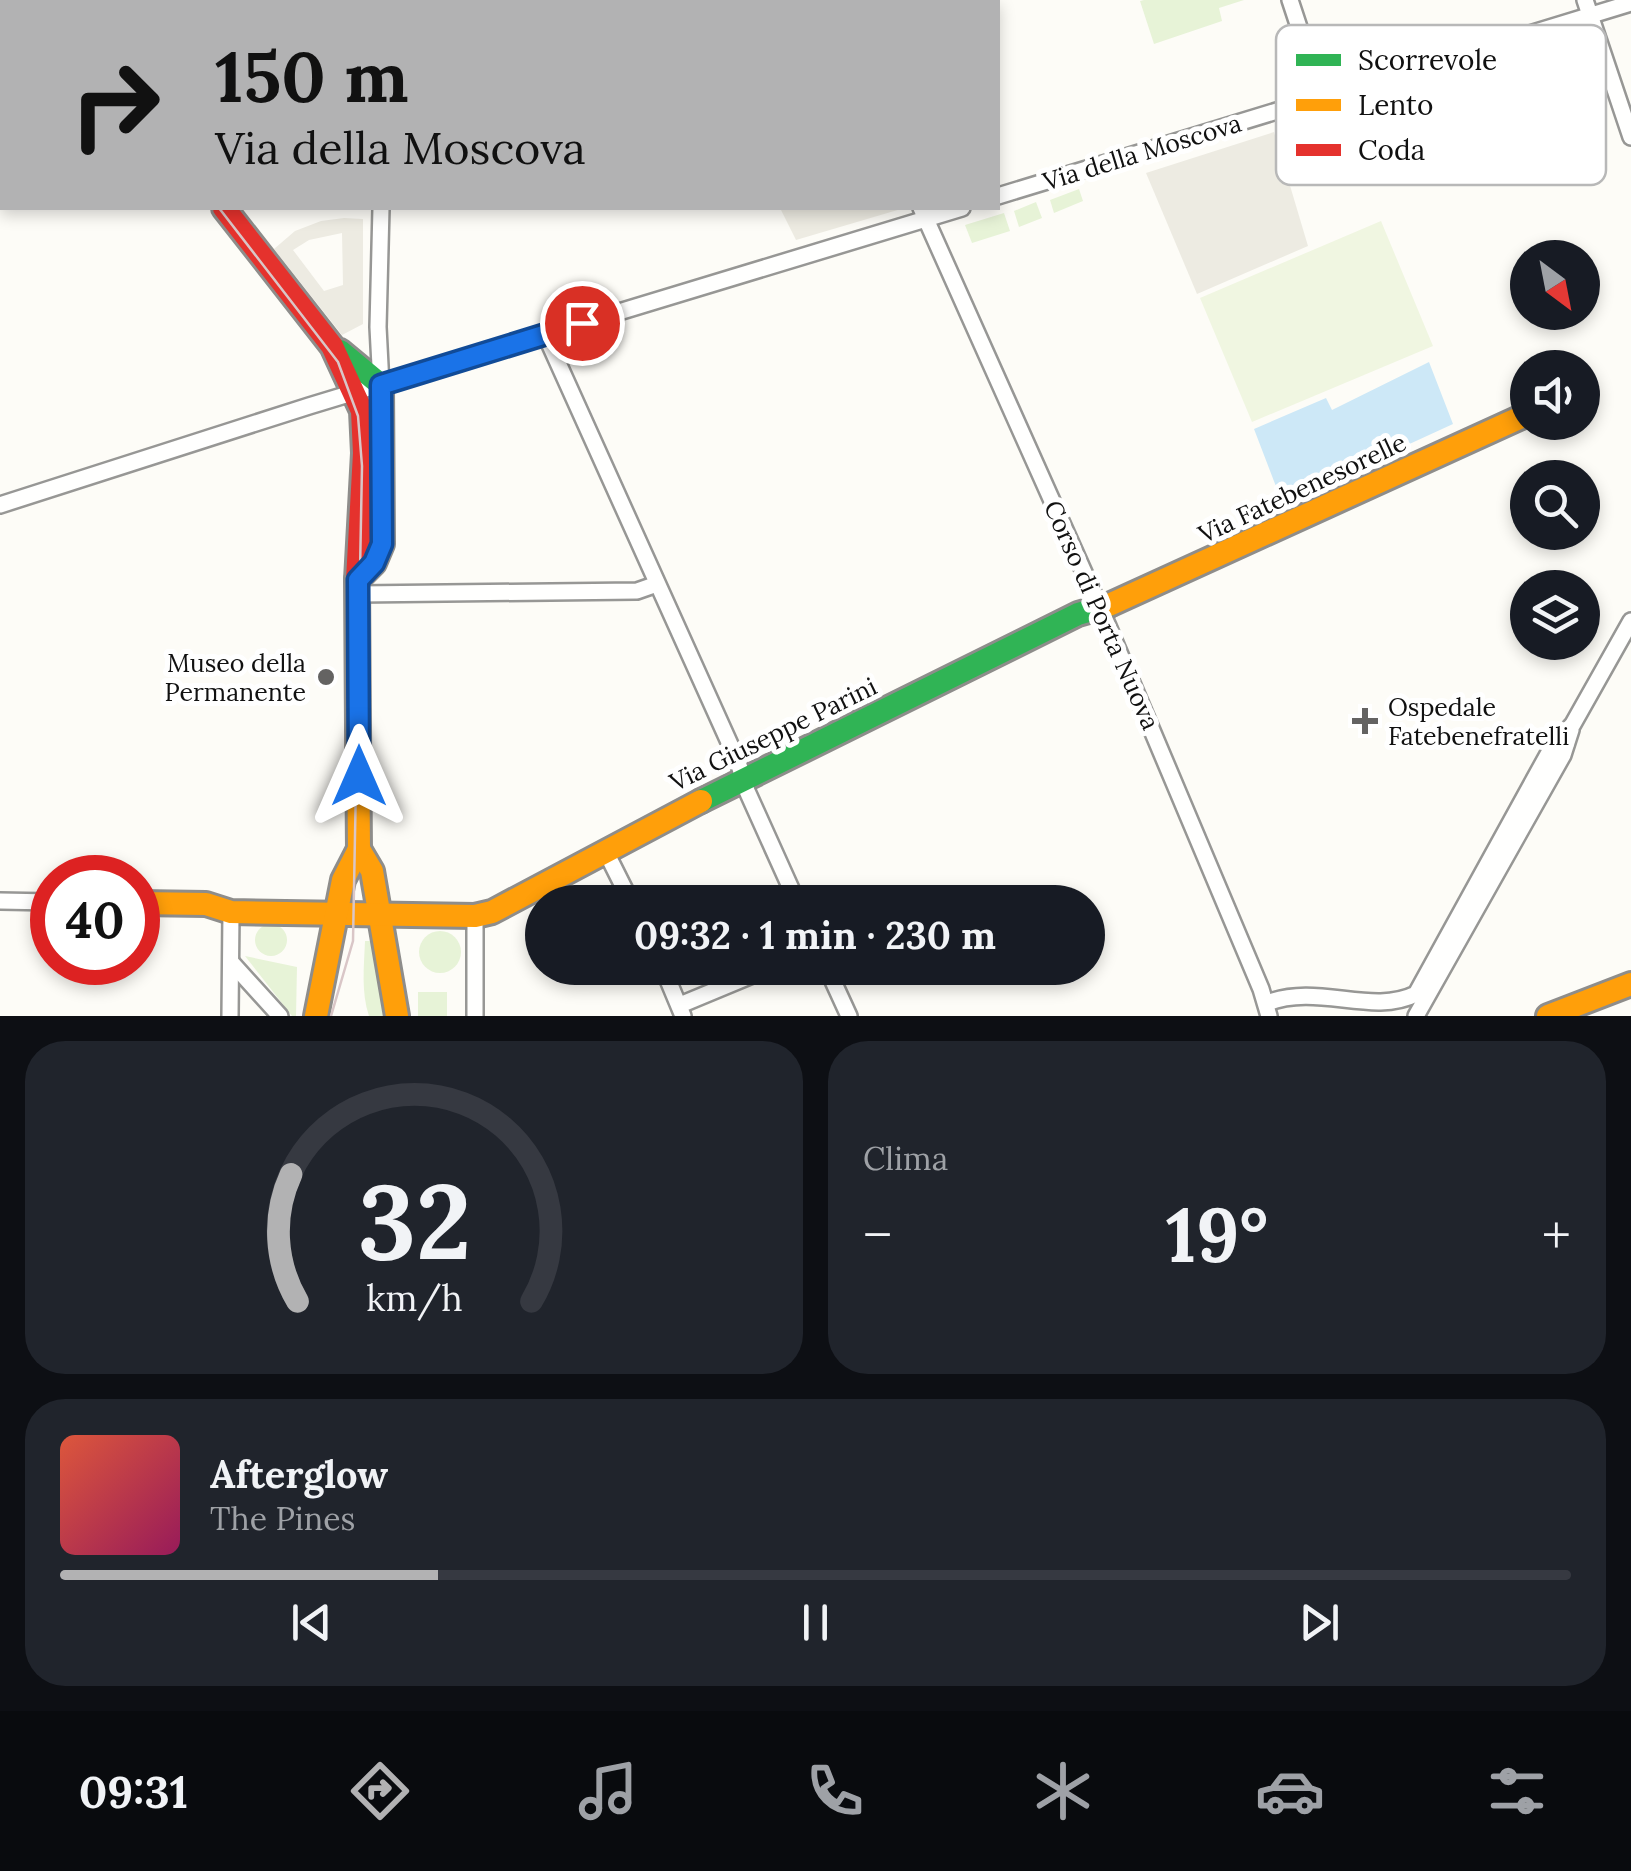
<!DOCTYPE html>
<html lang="it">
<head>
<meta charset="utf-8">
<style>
  body { margin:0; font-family:Lora,serif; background:#20242c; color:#f1f3f6; height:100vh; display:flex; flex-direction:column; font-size:38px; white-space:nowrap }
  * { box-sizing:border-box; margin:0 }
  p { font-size:32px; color:#9ea1a6 }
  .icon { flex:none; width:55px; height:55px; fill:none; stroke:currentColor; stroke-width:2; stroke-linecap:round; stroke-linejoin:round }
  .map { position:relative; height:1016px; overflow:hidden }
  .sheet { display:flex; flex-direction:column; gap:25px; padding:25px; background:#0d0f14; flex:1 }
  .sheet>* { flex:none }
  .top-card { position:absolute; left:0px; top:0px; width:1000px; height:210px; box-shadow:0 5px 15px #0003; background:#b2b2b3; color:#111; overflow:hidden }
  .needle { width:65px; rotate:148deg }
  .controls { position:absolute; left:1510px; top:240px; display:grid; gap:20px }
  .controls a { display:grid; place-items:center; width:90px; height:90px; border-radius:50%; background:#171b24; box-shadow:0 5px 15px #0003; font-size:50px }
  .speed { position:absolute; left:30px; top:855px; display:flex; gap:20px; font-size:50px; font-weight:700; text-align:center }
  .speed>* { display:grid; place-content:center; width:130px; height:130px; border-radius:50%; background:#171b24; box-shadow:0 5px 15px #0003; line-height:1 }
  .speed .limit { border:15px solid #d22; background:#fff; color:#111 }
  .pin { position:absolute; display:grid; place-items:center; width:85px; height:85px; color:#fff; margin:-42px; border:5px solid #fff; border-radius:50%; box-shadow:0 2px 10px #0007 }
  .me { position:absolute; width:110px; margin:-55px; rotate:0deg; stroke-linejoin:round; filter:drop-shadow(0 0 8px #0008) }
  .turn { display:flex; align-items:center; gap:35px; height:210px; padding:0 50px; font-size:45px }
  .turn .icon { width:130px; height:130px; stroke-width:2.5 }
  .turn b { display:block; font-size:70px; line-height:85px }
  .big { font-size:75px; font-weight:800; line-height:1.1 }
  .sheet .widget { flex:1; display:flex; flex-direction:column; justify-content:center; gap:15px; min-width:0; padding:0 35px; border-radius:40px; background:#20242c }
  .sheet .dial { align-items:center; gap:0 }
  .dial svg { height:260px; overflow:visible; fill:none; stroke:#363941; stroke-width:7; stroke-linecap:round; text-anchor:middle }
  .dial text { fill:#f1f3f6; stroke:none }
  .song { display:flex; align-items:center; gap:30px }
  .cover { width:120px; height:120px; border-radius:15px; background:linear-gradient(135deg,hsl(10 70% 55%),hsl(330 70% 35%)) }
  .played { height:10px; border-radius:5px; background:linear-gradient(90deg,#b2b2b3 25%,#363941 25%) }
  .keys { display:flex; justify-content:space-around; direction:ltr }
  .heat { display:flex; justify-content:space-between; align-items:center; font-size:55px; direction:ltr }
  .sheet .tiles { flex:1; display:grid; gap:25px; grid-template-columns:1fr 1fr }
  .widget:last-child { grid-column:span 2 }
  .trip { position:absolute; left:525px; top:885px; width:580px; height:100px; border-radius:50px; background:#171b24; box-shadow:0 5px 15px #0003; font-weight:800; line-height:100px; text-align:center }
  .tab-bar { display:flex; height:160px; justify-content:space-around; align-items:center; background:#090b0e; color:#9ea1a6 }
  .tab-bar .icon { width:70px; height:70px }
  .tab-bar .selected { color:#b2b2b3 }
  .tab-bar b { font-size:45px; color:#f1f3f6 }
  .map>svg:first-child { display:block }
</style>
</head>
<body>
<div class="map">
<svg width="1631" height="1016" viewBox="0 0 1631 1016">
  <rect width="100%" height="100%" fill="#fdfcf7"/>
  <!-- green -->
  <g fill="#e7f3d7">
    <polygon points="1144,0 1244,0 1219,8 1222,21 1154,44 1140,1"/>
    <polygon points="1079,189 1083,201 1054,213 1050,200"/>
    <polygon points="1036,202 1042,218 1019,227 1014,211"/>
    <polygon points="1004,213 1010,231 972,243 965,225"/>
    <circle cx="271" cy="940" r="16"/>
    <circle cx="440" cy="952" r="21"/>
    <path d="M365,941h9l12,75h-17c-8,-24 -5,-49 -4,-75z"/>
    <polygon points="245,956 297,967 296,1016 292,1016"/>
    <rect x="418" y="992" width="29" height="24"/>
  </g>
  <!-- pitch -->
  <polygon fill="#f0f6e1" points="1381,221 1433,346 1252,422 1200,298"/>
  <!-- plaza -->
  <g fill="#edebe2" fill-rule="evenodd">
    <polygon points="1274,132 1308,246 1197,294 1146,173"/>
    <polygon points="780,208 900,208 901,209 796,240"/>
    <path d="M344,218l19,1v105l-21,11 -68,-86 21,-18 26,-10zM342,233l1,52 -19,6 -31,-41 16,-10z"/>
  </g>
  <!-- water -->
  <polygon fill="#cde8f7" points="1429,362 1453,424 1331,480 1328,475 1280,497 1254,429 1326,398 1332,410"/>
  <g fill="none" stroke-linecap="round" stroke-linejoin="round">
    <!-- street casing -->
    <g stroke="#979795" stroke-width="20">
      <g id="street">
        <polyline points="373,0 374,2"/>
        <polyline points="606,0 607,2"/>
        <polyline points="636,0 638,2"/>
        <polyline points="820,0 821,2"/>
        <polyline points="1290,0 1322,97"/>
        <polyline points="1585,0 1631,137"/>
        <polyline points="404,2 410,0"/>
        <polyline points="779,2 785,0"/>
        <polyline points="998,196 1631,3"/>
        <polyline points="381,208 378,327 381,385"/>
        <polyline points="921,208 1108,626 1261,989 1269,1016"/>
        <polyline points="545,334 738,762 747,791 797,902"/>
        <polyline points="0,505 309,406 962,208"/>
        <polyline points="359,594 637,591 657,584"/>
        <polyline points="605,850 631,902"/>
        <polyline points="0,901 52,902"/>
        <polyline points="475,916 475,1016"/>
        <polyline points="231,962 280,1016"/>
        <polyline points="663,968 683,1016"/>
        <polyline points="827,968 849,1016"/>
        <path d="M1267,1003c52,-20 104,13 149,-9l136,-247 21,-23 58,-103"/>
        <polyline points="680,1005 769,968"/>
        <polyline points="230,1016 231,912"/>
        <polyline points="1416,1016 1563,755 1571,730"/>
      </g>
    </g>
    <!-- fast casing -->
    <g stroke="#8e8d8b" stroke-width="28">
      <g id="fast">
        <polyline points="59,0 61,2"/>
        <polyline points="340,351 381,385 382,544 374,563 357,580"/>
        <polyline points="701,801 1078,614 1109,605"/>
      </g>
    </g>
    <!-- slow casing -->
    <g stroke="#8e8d8b" stroke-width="28">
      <g id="slow">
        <polyline points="1109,605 1528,414"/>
        <polyline points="359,849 372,871 397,1016"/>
        <polyline points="138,903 206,904 231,912 475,916 492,912 701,801"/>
        <polyline points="316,1016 343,880 359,849 358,728"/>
        <polyline points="1548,1016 1631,984"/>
      </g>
    </g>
    <!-- jam casing -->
    <g stroke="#8e8d8b" stroke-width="28">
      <polyline id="jam" points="224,208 332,346 362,411 364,453 357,580 358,728"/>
    </g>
    <!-- street -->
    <use href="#street" stroke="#fffffe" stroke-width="15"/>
    <!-- fast -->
    <use href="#fast" stroke="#30b455" stroke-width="22"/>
    <!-- slow -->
    <use href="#slow" stroke="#ff9f0a" stroke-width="22"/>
    <!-- jam -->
    <use href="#jam" stroke="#e5322d" stroke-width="22"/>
    <!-- tram -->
    <g stroke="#d9c6c7" stroke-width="2.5">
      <polyline points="65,0 67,2"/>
      <polyline points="219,208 338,362 358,416 362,466 353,941 331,1016"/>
    </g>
  </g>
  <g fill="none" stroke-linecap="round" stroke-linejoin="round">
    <!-- route casing -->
    <g stroke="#114b97" stroke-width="25">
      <polyline id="route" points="359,776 358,580 374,563 382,544 381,385 582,323"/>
    </g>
    <!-- route -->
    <use href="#route" stroke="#1a73e8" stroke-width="18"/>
  </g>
  <!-- markers -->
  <g fill="#646362" stroke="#fff" stroke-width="4">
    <circle cx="326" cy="677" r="10"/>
    <path d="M1360 706h10v10h10v10h-10v10h-10v-10h-10v-10h10z"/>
  </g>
  <g text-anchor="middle" stroke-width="10" stroke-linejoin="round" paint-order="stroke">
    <!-- street labels -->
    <g font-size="25" fill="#111" stroke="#fff">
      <text transform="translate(1142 152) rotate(-17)" y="9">Via della Moscova</text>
      <text transform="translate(1302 488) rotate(-25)" y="9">Via Fatebenesorelle</text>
      <text transform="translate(1102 615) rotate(66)" y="9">Corso di Porta Nuova</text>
      <text transform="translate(773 734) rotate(-26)" y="9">Via Giuseppe Parini</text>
    </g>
    <!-- poi labels -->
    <g font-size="25" fill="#111" stroke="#fff" text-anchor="end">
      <text x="306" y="672">Museo della<tspan x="306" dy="29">Permanente</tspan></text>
      <text x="1388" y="716" text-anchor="start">Ospedale<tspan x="1388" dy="29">Fatebenefratelli</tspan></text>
    </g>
  </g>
  <!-- legend -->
  <rect x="1276" y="25" width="330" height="160" rx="15" fill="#fff" stroke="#b8b8b8" stroke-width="2.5"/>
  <rect x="1296" y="54" width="45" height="12" fill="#30b455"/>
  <rect x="1296" y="99" width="45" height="12" fill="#ff9f0a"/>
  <rect x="1296" y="144" width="45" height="12" fill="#e5322d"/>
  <g font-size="28" fill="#111">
    <text x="1358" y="70">Scorrevole</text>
    <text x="1358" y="115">Lento</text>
    <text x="1358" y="160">Coda</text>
  </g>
</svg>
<div class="controls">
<a><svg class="needle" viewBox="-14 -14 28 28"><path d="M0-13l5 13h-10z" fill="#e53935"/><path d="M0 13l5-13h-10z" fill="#9ea1a6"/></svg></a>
<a><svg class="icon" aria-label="sound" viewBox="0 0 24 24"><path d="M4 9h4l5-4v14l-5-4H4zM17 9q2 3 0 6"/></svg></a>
<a><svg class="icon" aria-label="search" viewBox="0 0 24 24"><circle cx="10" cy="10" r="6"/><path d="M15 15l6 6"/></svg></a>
<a><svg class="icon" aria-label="layers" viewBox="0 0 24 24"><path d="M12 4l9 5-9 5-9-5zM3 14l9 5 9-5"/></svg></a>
</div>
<div class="speed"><div class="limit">40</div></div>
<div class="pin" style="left:582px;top:323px;background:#d93025"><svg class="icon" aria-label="arrive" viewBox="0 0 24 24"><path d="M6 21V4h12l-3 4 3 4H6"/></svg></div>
<svg class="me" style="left:359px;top:776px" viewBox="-20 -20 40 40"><path d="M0-17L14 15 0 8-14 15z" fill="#1a73e8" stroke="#fff" stroke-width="4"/></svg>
<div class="trip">09:32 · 1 min · 230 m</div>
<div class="top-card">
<div class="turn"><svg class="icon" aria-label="right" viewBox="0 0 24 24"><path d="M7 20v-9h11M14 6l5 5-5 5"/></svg><div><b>150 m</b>Via della Moscova</div></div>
</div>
</div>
<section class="sheet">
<div class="tiles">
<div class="widget dial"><svg viewBox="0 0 100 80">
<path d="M14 69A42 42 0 1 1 86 69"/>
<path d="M14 69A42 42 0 0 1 12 30" stroke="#b2b2b3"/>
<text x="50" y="56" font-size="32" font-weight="700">32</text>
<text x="50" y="72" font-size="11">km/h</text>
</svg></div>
<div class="widget"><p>Clima</p>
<div class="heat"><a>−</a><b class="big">19°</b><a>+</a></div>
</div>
<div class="widget">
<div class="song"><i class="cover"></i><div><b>Afterglow</b><p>The Pines</p></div></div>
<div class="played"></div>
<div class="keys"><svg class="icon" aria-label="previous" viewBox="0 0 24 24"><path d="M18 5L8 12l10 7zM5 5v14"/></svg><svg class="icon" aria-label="pause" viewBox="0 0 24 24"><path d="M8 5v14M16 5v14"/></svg><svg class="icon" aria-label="next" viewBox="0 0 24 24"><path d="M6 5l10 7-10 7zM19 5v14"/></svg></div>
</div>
</div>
</section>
<nav class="tab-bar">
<b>09:31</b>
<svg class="icon selected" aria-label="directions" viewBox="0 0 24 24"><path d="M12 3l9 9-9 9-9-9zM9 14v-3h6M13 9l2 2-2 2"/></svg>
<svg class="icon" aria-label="music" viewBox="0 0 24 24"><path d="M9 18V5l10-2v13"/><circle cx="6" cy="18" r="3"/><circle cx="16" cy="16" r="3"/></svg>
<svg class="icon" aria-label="phone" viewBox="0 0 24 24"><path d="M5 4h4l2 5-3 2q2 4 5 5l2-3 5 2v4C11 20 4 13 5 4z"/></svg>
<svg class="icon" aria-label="climate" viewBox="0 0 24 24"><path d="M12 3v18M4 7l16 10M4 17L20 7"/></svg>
<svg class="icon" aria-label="car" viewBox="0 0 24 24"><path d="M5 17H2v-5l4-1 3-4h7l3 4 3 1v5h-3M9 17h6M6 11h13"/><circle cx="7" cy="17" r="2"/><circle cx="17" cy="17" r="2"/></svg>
<svg class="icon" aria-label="filters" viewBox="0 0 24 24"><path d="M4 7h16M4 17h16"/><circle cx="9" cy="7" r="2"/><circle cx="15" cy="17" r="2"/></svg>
</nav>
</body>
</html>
